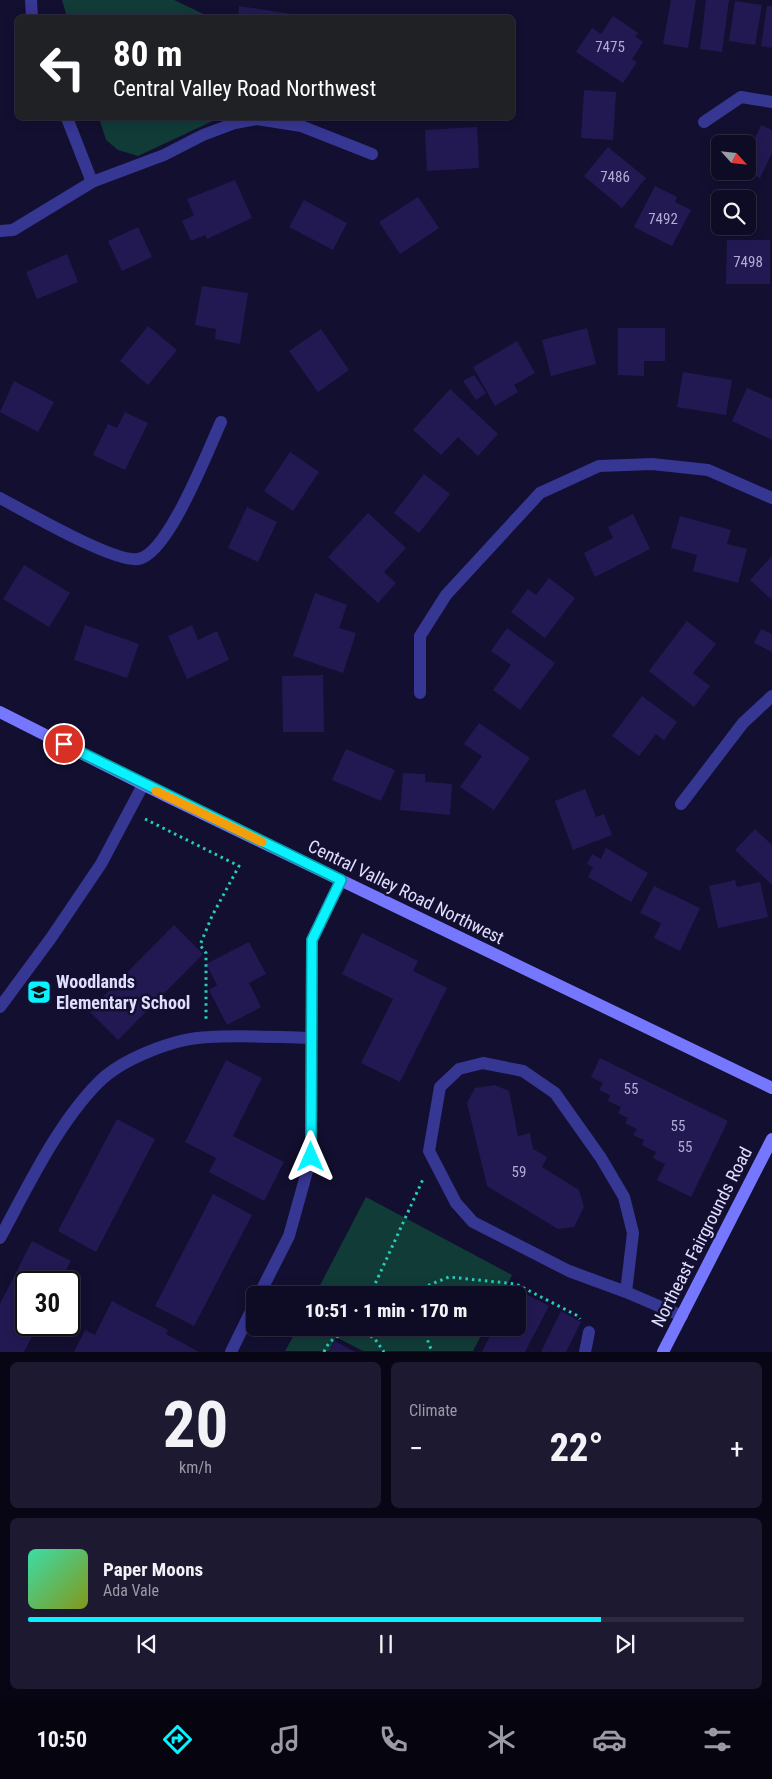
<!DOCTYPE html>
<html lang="en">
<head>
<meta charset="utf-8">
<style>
  body { margin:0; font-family:"Roboto Condensed",sans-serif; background:#1c1931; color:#f1f3f6; height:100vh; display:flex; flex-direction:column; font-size:19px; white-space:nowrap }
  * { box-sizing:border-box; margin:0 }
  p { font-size:16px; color:#9b9ba6 }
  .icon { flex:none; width:28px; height:28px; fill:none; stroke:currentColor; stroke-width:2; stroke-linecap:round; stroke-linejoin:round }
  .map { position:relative; height:1352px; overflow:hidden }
  .drawer { display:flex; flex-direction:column; gap:10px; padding:10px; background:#080614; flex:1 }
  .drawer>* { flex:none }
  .banner { position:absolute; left:15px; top:15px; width:500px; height:105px; border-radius:8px; box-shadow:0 2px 12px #0003,0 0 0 1px #2e2b41; background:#202124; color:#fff; overflow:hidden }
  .needle { width:32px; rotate:117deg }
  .fabs { position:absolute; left:711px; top:135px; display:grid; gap:10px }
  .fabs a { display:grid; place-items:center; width:45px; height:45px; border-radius:8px; background:#0e0b24; box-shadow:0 2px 12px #0003,0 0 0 1px #2e2b41; font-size:25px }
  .speed { position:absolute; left:15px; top:1271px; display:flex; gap:10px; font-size:25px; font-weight:700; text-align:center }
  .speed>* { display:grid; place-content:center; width:65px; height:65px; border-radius:50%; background:#0e0b24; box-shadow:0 2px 12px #0003,0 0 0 1px #2e2b41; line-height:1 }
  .speed .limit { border:2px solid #111; border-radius:8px; background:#fff; color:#111 }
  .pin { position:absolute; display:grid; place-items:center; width:42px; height:42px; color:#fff; margin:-21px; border:2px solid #fff; border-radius:50%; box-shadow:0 1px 5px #0007 }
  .me { position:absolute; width:55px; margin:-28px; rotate:0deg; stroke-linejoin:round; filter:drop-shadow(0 0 4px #0008) }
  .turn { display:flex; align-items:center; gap:18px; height:105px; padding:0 15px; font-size:22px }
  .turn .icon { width:65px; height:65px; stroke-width:2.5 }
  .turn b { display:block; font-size:35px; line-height:42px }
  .big { font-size:38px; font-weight:800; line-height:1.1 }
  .drawer .card { flex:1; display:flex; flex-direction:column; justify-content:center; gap:8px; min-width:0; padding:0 18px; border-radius:8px; background:#1c1931 }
  .drawer .dial { align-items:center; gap:0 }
  .dial b { font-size:65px; line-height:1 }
  .song { display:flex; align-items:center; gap:15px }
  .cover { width:60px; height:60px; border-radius:8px; background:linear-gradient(135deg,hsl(160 70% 55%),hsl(70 70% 35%)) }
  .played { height:5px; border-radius:2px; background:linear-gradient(90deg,#0af1ff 80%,#2e2b41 80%) }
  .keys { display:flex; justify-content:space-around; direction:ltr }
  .heat { display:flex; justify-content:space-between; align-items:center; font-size:28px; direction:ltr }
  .drawer .tiles { flex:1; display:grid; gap:10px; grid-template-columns:1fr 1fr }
  .card:last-child { grid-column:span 2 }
  .trip { position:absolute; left:246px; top:1286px; width:280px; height:50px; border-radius:8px; background:#0e0b24; box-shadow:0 2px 12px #0003,0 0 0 1px #2e2b41; font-weight:800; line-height:50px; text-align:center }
  .menu { display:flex; height:80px; justify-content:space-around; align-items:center; background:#06040e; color:#9b9ba6 }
  .menu .icon { width:35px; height:35px }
  .menu .on { color:#0af1ff }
  .menu b { font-size:22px; color:#f1f3f6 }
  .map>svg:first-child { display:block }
</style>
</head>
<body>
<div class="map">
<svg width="772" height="1352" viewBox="0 0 772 1352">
  <rect width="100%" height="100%" fill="#130f30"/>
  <!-- green -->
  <g fill="#113b37">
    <polygon points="62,0 174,0 210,17 67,17"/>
    <polygon points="99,118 217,118 217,119 138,156 118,150 106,140"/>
    <polygon points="366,1197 512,1275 502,1295 315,1295"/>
    <polygon points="298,1328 485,1328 473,1351 363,1351 336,1337 329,1351 285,1351"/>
  </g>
  <!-- building -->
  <g fill="#221953">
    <polygon points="671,0 696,0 688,48 663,44"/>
    <polygon points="706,0 729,0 722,52 700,49"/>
    <polygon points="735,1 762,5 755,45 729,41"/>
    <polygon points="239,6 292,14 292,18 238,18"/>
    <polygon points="767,6 772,6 772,48 761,46"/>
    <polygon points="613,16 638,33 635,36 643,42 632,59 637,62 623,83 576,52 592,28 601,34"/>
    <polygon points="584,90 616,92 613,140 581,138"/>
    <polygon points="761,125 772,130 772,153 760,178 748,172 748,154"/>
    <polygon points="477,127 479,168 427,171 425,130"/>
    <polygon points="608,147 646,178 622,208 584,176"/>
    <polygon points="235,180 252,218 207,239 205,235 191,241 182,221 194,215 187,199"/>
    <polygon points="655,186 677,197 675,202 691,210 672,246 634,227"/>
    <polygon points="418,197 439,228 400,254 379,222"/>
    <polygon points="304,200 347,223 333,250 289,227"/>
    <polygon points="138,227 152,257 122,271 108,241"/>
    <polygon points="727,240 770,240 770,284 726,284"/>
    <polygon points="67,254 78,282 37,299 26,272"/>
    <polygon points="202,286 248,293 240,344 215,339 216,329 195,325"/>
    <polygon points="148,326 177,350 148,385 120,361"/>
    <polygon points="587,328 596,364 551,376 542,340"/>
    <polygon points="618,328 665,328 665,361 644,361 644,376 618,375"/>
    <polygon points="321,329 349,370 318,392 289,351"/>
    <polygon points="517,341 535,373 514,385 518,392 495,406 473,367"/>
    <polygon points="683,372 732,380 726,415 677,407"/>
    <polygon points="474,375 486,393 476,400 463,381"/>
    <polygon points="14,381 54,402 38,432 0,412"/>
    <polygon points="747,388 772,399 772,440 732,421"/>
    <polygon points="450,389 498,434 478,456 458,437 441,455 413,430"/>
    <polygon points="125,412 148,423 125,470 93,455 108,424 117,428"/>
    <polygon points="290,452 319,472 293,511 264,491"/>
    <polygon points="424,474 450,494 419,533 394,513"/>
    <polygon points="247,507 277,522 258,562 228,548"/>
    <polygon points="368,513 406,548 384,572 396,583 378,603 328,557"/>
    <polygon points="633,514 650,549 595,577 584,553 613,538 608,527"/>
    <polygon points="680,516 731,530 727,544 747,549 738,583 693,571 697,555 671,548"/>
    <polygon points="772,556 772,600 750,580"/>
    <polygon points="24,565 70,593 49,627 3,599"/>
    <polygon points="549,578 575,598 545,638 511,612 528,589 536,595"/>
    <polygon points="315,593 347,605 339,628 356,633 343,673 293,656"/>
    <polygon points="687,621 716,644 693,673 710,686 694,707 649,671"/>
    <polygon points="85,625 139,644 127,678 74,660"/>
    <polygon points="192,625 198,640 217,631 229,660 187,679 168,636"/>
    <polygon points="507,628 555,663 520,710 493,690 511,665 491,651"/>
    <polygon points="761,629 772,634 772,652 754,643"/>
    <polygon points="323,675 324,732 283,732 282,676"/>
    <polygon points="642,696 677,722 664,740 656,734 639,756 612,736"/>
    <polygon points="479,723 530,758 494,810 460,787 482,756 464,744"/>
    <polygon points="346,749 395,770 381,801 332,780"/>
    <polygon points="403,773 425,774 425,782 452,784 450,815 400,810"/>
    <polygon points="585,789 596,817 604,814 612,835 573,850 555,801"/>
    <polygon points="755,829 772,845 772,885 735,850"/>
    <polygon points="606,848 648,873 631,902 588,877 593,867 587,864 592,854 601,859"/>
    <polygon points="735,880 737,887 760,882 768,917 718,928 709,886"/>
    <polygon points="654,886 700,908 680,951 654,938 661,923 640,913"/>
    <polygon points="174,925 203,954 118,1040 89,1011"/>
    <polygon points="362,933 418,961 413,971 447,988 400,1082 361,1063 393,999 342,974"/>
    <polygon points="249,942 266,974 249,983 261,1007 227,1025 209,990 217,985 206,964"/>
    <polygon points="600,1058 728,1121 691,1197 657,1180 665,1164 653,1158 656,1152 642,1145 644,1140 633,1135 637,1129 625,1123 628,1118 618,1113 621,1107 608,1101 610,1095 599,1090 603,1083 591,1077"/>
    <polygon points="226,1060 262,1078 233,1136 284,1162 264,1201 209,1172 216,1158 185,1142"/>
    <polygon points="495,1085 509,1091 518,1136 530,1133 533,1149 547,1157 542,1167 579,1190 584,1207 574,1227 558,1229 487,1186 467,1103 475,1088"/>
    <polygon points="117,1119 155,1139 96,1252 58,1231"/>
    <polygon points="213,1194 252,1215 194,1326 155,1306"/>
    <polygon points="32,1241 71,1261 59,1282 26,1282 26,1325 38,1325 24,1352 0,1352 0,1304"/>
    <polygon points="514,1288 549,1306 525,1352 482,1352 494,1328 518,1328 518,1295 511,1295"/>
    <polygon points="112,1301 168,1330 166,1334 199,1352 74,1352 85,1330 95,1335"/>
    <polygon points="561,1311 581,1322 566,1352 541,1352"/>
    <polygon points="335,1341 355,1352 329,1352"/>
  </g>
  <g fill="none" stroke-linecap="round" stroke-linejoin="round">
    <!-- path -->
    <g stroke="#24cdbc" stroke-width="3" stroke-dasharray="2.5 4" stroke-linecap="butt">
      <polyline points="145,819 239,866 212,916 200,945 206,953 206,1021"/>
      <polyline points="370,1295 424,1177"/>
      <polyline points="404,1295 449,1277 516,1284 578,1316 580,1319"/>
      <polyline points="360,1328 375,1339 384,1352"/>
      <polyline points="423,1328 432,1352"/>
      <path d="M324,1352c6,-16 22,-20 37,-24"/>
    </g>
    <!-- service -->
    <g stroke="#363693" stroke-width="12">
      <polyline points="0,1007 51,938 101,864 143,785"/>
      <polyline points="626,1292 633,1233 624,1197 601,1158 555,1093 523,1071 483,1063 459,1069 440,1087 429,1151 456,1203 473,1222 569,1271 626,1292 682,1316"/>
      <polyline points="585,1352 589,1332"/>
    </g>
    <!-- minor -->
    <g stroke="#363693" stroke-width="12">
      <polyline points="31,0 32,18"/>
      <polyline points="67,118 92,182"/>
      <polyline points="704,122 741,97 772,102"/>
      <polyline points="0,231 13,230 92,182 164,155 203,135 235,123 257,119 301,126 372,154"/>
      <path d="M0,498c25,13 114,65 138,61 30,-4 70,-109 83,-137"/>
      <polyline points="420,693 420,636 446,595 540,493 599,466 652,464 708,470 772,498"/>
      <polyline points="681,804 743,723 772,696"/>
      <path d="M0,1238c27,-50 58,-115 98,-155 23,-24 77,-45 111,-46 34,-2 68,0 103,1"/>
      <polyline points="259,1295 289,1236 311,1157 312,940 341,880"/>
      <polyline points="231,1352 255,1303"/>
    </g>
    <!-- secondary -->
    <g stroke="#7578ff" stroke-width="12">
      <polyline points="0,712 166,796 772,1088"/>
      <polyline points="663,1352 772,1139"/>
    </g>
  </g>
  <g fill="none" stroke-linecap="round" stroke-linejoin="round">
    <!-- route casing -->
    <g stroke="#069da6" stroke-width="12">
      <polyline id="route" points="64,744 341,880 312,940 311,1157"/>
    </g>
    <!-- route -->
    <use href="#route" stroke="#0af1ff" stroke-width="9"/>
    <!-- slow -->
    <polyline stroke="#f59e0b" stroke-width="9" points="156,791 262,842"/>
  </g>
  <!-- icons -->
  <defs>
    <g id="school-square" transform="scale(1.25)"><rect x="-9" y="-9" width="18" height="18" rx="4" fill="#0af1ff" stroke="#130f30"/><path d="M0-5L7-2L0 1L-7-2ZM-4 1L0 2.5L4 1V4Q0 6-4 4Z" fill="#111"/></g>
  </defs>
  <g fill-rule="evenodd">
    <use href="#school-square" x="39" y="992"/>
  </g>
  <g text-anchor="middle" stroke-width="5" stroke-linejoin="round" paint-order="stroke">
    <!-- number labels -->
    <g font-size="15" fill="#b0add4">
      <text x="610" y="52">7475</text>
      <text x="615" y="182">7486</text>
      <text x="663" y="224">7492</text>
      <text x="748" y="267">7498</text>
      <text x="631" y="1094">55</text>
      <text x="678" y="1131">55</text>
      <text x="685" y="1152">55</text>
      <text x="519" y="1177">59</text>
    </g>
    <!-- street labels -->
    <g font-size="18" fill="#e0deff" stroke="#130f30">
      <text transform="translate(406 892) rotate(26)" y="6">Central Valley Road Northwest</text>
      <text transform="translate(702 1237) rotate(-63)" y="6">Northeast Fairgrounds Road</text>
    </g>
    <!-- poi labels -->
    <g font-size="18" font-weight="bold" fill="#e0deff" stroke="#130f30" text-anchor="start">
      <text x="56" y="988">Woodlands<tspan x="56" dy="21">Elementary School</tspan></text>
    </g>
  </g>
</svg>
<div class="fabs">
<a><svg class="needle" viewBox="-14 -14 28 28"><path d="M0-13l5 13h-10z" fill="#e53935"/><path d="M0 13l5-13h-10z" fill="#9b9ba6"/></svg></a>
<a><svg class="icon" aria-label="search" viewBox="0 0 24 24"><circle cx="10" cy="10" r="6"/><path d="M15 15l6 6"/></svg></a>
</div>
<div class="speed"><div class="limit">30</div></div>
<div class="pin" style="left:64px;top:744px;background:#d93025"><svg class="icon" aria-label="arrive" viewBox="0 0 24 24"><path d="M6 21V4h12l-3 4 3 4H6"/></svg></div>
<svg class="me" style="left:311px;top:1157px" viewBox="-20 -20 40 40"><path d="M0-17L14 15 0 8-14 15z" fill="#0af1ff" stroke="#fff" stroke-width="4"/></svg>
<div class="trip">10:51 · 1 min · 170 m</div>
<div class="banner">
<div class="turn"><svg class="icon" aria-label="left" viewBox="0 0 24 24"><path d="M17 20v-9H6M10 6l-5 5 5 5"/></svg><div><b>80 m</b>Central Valley Road Northwest</div></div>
</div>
</div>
<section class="drawer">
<div class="tiles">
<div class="card dial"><b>20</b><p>km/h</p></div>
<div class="card"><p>Climate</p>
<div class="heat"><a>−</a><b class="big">22°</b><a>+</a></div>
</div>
<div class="card">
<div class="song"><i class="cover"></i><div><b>Paper Moons</b><p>Ada Vale</p></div></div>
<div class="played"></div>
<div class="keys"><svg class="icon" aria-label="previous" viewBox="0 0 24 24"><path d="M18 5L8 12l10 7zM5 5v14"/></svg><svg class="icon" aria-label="pause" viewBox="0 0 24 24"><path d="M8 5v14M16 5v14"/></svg><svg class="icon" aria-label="next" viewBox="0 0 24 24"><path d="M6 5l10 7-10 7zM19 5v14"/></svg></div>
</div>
</div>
</section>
<nav class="menu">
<b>10:50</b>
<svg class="icon on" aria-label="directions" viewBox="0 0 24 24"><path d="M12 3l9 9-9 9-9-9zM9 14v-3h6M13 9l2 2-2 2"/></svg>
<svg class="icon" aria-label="music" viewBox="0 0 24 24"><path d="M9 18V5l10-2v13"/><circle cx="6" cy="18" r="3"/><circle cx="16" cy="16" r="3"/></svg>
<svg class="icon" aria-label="phone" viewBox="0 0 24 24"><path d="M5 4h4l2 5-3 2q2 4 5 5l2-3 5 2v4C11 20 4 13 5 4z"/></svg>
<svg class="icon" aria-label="climate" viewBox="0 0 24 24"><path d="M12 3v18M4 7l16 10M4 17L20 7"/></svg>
<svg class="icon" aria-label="car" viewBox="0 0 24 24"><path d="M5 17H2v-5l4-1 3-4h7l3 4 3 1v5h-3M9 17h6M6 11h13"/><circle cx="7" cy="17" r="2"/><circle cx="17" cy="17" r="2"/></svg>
<svg class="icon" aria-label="filters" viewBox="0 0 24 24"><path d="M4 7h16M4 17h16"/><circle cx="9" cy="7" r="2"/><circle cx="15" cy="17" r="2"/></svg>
</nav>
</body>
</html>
